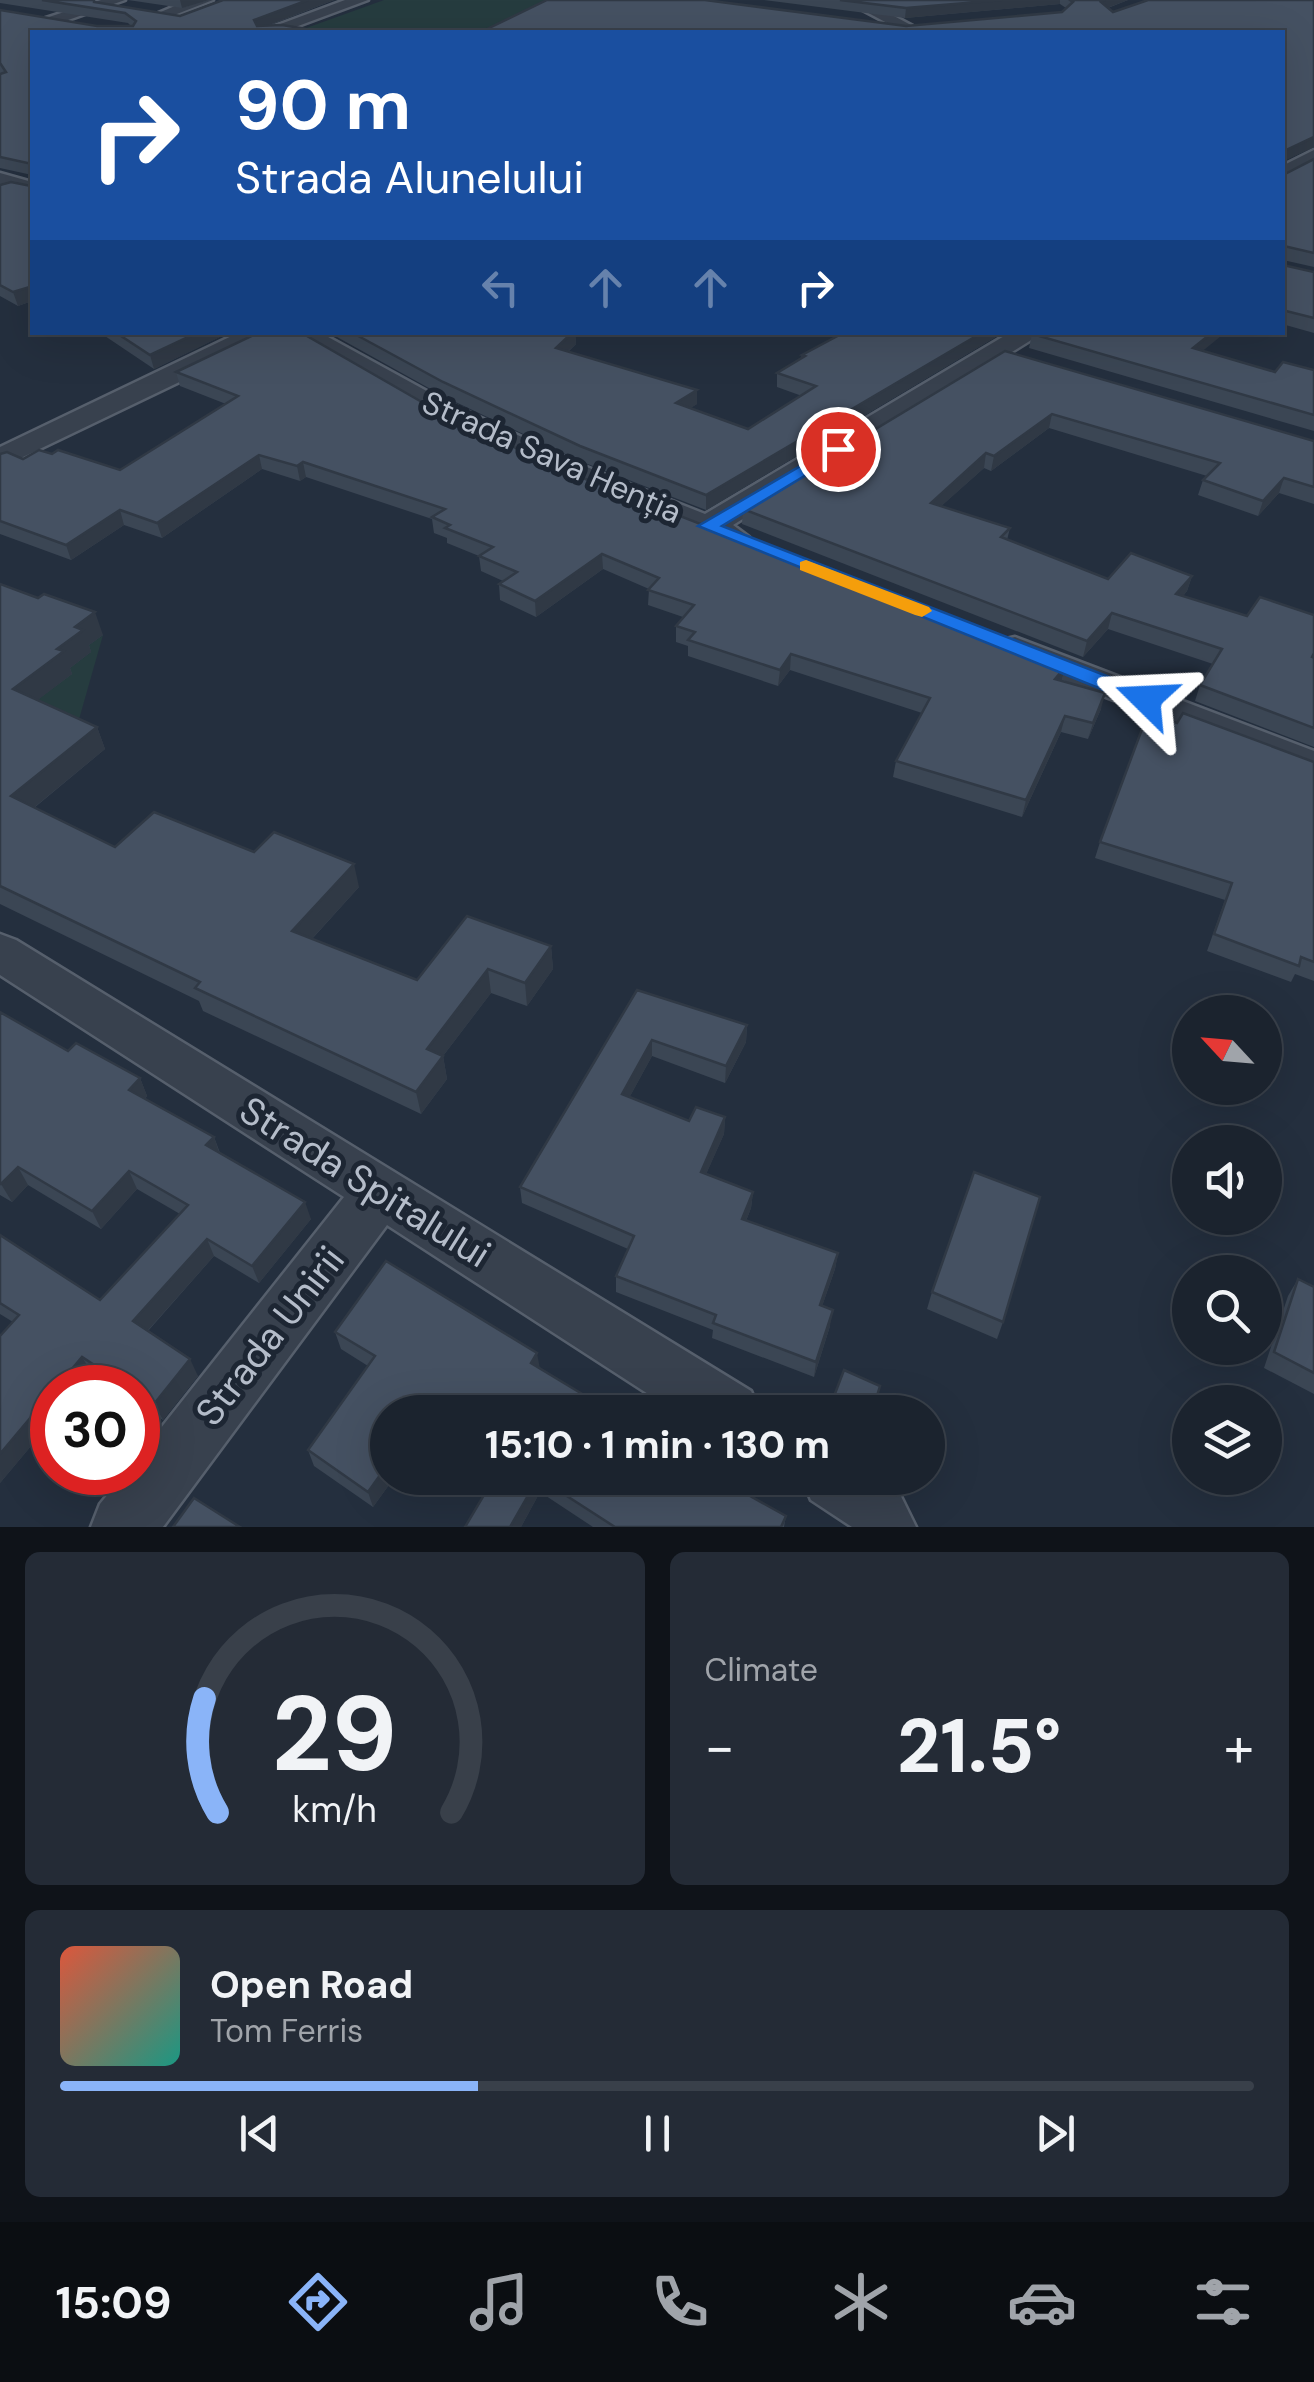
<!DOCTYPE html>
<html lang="en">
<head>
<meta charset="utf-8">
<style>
  body { margin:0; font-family:"DM Sans",sans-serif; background:#242b36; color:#f1f3f6; height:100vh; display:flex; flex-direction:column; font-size:38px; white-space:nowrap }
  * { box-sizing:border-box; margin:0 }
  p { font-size:32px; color:#a0a4aa }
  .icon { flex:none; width:55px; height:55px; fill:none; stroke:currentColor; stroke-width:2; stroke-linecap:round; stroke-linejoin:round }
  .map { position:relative; height:1527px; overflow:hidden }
  .sheet { display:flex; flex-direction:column; gap:25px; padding:25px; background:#0f1319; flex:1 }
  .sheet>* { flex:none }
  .banner { position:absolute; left:30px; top:30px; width:1255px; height:305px; border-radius:0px; box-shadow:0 10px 40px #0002,0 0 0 2px #39404a; background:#1a4fa0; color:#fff; overflow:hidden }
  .needle { width:65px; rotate:296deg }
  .tools { position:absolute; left:1172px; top:995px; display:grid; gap:20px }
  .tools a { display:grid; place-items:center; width:110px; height:110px; border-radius:50%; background:#1b232e; box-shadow:0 10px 40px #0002,0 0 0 2px #39404a; font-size:50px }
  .speed { position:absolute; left:30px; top:1365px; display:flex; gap:20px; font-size:50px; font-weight:700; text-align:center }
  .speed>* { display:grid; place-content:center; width:130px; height:130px; border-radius:50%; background:#1b232e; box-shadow:0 10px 40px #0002,0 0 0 2px #39404a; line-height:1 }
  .speed .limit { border:15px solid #d22; background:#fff; color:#111 }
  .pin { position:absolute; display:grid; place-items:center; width:85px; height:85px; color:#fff; margin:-42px; border:5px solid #fff; border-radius:50%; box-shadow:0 2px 10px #0007 }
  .me { position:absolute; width:110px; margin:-55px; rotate:291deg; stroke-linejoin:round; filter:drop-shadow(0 0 8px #0008) }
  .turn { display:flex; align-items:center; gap:35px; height:210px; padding:0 40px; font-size:45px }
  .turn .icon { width:130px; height:130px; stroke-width:2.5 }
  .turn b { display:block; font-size:70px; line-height:85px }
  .lanes { display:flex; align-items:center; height:95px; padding:0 40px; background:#0003; justify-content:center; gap:50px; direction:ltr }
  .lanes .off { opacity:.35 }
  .big { font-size:75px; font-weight:800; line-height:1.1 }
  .sheet .widget { flex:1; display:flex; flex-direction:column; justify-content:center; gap:15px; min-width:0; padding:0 35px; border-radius:15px; background:#242b36 }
  .sheet .dial { align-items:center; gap:0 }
  .dial svg { height:260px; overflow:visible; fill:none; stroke:#39404a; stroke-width:7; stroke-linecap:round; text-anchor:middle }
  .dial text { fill:#f1f3f6; stroke:none }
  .song { display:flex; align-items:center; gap:30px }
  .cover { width:120px; height:120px; border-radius:15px; background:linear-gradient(135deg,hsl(10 70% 55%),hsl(170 70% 35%)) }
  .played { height:10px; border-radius:5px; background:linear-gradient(90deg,#8ab4f8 35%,#39404a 35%) }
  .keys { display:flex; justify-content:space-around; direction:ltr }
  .heat { display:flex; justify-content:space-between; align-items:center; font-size:55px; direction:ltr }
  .sheet .tiles { flex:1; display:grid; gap:25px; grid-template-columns:1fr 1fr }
  .widget:last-child { grid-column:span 2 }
  .trip { position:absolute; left:370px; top:1395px; width:575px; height:100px; border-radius:50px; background:#1b232e; box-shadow:0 10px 40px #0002,0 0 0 2px #39404a; font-weight:800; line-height:100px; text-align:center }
  .dock { display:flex; height:160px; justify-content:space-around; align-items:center; background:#0b0e12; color:#a0a4aa }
  .dock .icon { width:70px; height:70px }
  .dock .active { color:#8ab4f8 }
  .dock b { font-size:45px; color:#f1f3f6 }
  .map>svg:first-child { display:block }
</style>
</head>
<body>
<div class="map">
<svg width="1314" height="1527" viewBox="0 0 1314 1527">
  <rect width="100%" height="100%" fill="#242f3e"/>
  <!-- green -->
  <g fill="#263c3f">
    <polygon points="384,0 565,0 497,32 295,32"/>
    <polygon points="103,635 74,737 0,703 65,671 90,653 83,649"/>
  </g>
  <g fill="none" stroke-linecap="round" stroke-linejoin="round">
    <!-- minor casing -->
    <g stroke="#565f6c" stroke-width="5">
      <g id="minor">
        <polygon points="101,0 125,0 0,44 0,33"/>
        <polygon points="189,0 213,0 164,19 156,14"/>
        <polygon points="345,0 368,0 282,32 259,32"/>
        <polygon points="844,0 864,0 924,32 904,32"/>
        <polygon points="1314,150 1314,165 1282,182 1282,166"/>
        <polygon points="0,173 32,182 32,195 0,186"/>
        <polygon points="240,332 275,332 271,338 0,468 0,447"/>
        <polygon points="285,332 319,332 443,400 579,464 705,514 1011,332 1044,332 733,525 749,537 745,544 733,547 557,478 423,412"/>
        <polygon points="1015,637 1314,751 1314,779 1002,656 997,648 1002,640"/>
        <polygon points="0,934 16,940 751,1391 760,1412 676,1412 387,1225 163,1527 91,1527 100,1504 126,1472 138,1472 138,1457 344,1197 0,975"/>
        <polygon points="802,1478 892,1478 916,1527 852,1527 811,1500"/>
      </g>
    </g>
    <!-- minor -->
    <use href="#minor" fill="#38414e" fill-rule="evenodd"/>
  </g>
  <!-- wall -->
  <g fill="#3b4654">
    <polygon points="0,0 94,0 94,2 180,16 223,0 334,0 268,26 32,32 32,175 0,168 0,10 97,26 131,26 128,23 0,3"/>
    <polygon points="128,0 209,0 182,8"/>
    <polygon points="547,0 705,0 906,26 1062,12 1066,8 1060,4 905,18 764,0 1128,0 1108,8 1113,12 1148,0 1314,0 1314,147 1283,161 1283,172 1287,173 1314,159 1314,267 1283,260 1283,265 1314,272 1314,333 1282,324 1282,32 481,32"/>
    <polygon points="32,176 32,301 18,306 0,296 0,185 31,186"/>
    <polygon points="99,332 230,332 154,369"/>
    <polygon points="328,332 575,332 576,344 568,352 697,404 690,408 748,429 802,396 777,387 777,373 801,358 802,355 1004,332 706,510 580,461 445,397"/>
    <polygon points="1032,334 1203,351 1275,372 1314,370 1314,431 1029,348"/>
    <polygon points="1005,351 1314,441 1314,504 1279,493 1258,516 1198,495 1203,480 1207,476 1049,428 991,471 984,468 941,506 1010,528 1007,540 1108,579 1192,576 1187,591 1183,596 1247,616 1314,615 1314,747 1195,701 1200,685 1213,664 1108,629 1083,657 742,524 743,509"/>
    <polygon points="176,372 420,401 555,467 1065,667 1062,681 1101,709 1088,739 1061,732 1022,817 893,777 896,761 922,713 790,670 778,686 688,656 688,646 676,642 676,626 683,617 648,605 649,589 603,569 536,617 500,600 499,584 503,581 481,571 479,556 447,543 447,538 434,533 432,519 306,477 300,481 262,469 162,538 124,525 71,560 0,534 0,454 23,459 52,454 120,470 226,404 180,386"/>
    <polygon points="0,584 103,635 89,645 91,652 70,668 72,674 37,700 97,727 105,749 34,808 115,847 254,852 359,887 312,939 417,980 551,946 553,969 527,1006 491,993 443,1056 447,1079 421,1114 203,1011 199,1001 0,904"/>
    <polygon points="1177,723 1314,762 1314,981 1295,974 1291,982 1207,951 1225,900 1095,858 1100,842"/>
    <polygon points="637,990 747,1025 746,1042 725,1083 652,1056 629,1098 689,1121 725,1117 724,1134 706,1174 753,1192 751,1208 746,1221 838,1253 835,1269 822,1306 830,1326 814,1377 712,1338 713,1330 616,1292 616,1276 628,1249 522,1203 520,1187"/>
    <polygon points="0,1012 68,1051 140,1078 147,1096 145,1099 214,1137 220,1153 311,1219 259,1283 214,1256 148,1331 198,1376 163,1420 138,1403 138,1388 114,1388 92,1373 52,1388 52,1421 0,1483 13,1322 0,1314 0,1235 100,1300 180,1214 137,1189 101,1229 28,1185 12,1202 0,1195"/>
    <polygon points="1298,1279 1314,1287 1314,1394 1264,1368 1288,1296"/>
    <polygon points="932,1292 1003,1322 997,1339 927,1309"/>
    <polygon points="335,1332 539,1369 612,1412 388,1412 388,1478 394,1478 373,1507 314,1466 308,1450 368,1366 341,1349"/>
    <polygon points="494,1478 718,1478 786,1516 784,1527 593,1527 540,1492 521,1527 465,1527"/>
  </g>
  <!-- shaded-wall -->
  <g fill="#303945">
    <polygon points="180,0 209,0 182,8"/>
    <polygon points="308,0 334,0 256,30 254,20"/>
    <polygon points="1002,0 1060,0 1060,4 905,18 906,8"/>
    <polygon points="1105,0 1128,0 1099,11 1101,2"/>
    <polygon points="1314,137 1314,147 1282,162 1284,151"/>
    <polygon points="30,287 32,301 18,306 13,292"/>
    <polygon points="199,332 230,332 154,369 150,355"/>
    <polygon points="573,332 575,332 576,344 556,362 556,348"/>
    <polygon points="983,332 1004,332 706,510 706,495"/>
    <polygon points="1213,332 1226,332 1189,362 1193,348"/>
    <polygon points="697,390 697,404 676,418 676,403"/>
    <polygon points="1052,414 1049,428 991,471 994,456"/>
    <polygon points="986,453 984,468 928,518 931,503"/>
    <polygon points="259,455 262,469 162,538 157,523"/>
    <polygon points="303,462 306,477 300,481 297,466"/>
    <polygon points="1284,478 1279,493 1258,516 1263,501"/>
    <polygon points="120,510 124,525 71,560 66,545"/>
    <polygon points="602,554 603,569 536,617 535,601"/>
    <polygon points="1192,576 1187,591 1172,610 1176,594"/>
    <polygon points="95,612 103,635 89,645 91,652 70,668 72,674 22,712 13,689 75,627"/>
    <polygon points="1112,613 1108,629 1083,657 1087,641"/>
    <polygon points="791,654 790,670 778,686 780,670"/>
    <polygon points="1065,667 1061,683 1055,679"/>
    <polygon points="1105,693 1101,709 1088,739 1093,723"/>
    <polygon points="1065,716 1061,732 1022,817 1026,800"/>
    <polygon points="97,727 105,749 20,819 11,796"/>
    <polygon points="354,864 359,887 298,954 292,931"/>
    <polygon points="551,946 553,969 527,1006 525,983"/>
    <polygon points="488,969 491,993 443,1056 447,1079 421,1114 416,1092 427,1049"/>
    <polygon points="747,1025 746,1042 725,1083 726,1066"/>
    <polygon points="652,1040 652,1056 622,1111 622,1094"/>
    <polygon points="140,1078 147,1096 136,1108 129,1090"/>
    <polygon points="725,1117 724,1134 700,1188 701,1172"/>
    <polygon points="214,1137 220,1155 206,1145"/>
    <polygon points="18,1167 28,1185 12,1202 1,1184"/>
    <polygon points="129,1171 137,1189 101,1229 92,1211"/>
    <polygon points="753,1192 751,1208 740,1236 742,1219"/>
    <polygon points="305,1202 311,1219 259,1283 252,1266"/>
    <polygon points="207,1239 214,1256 141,1338 133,1321"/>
    <polygon points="838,1253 835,1269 817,1321 820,1305"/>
    <polygon points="833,1310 830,1326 814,1377 816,1362"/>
    <polygon points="537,1353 540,1369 531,1363"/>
    <polygon points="82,1357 92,1373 80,1388 56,1388"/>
    <polygon points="190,1359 198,1376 163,1420 154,1404"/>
    <polygon points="52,1392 52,1421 0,1483 0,1454"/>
    <polygon points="388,1464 388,1478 394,1478 373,1507 368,1492"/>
    <polygon points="538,1478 540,1492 521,1527 510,1527"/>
  </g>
  <!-- building -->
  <g fill="#455162" stroke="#303945" stroke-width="2.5">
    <polygon points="42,0 94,0 94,2 180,16 223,0 308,0 254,20 257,26 282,25 325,32 32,32 32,164 0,157 0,74 6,72 0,63 0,10 97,26 133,26 136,21 125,13"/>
    <polygon points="547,0 705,0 906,26 1062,12 1073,2 1070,0 1105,0 1101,2 1113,12 1148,0 1314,0 1314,137 1284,151 1283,172 1287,173 1314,159 1314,253 1284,246 1283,265 1314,272 1314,318 1282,310 1282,32 481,32"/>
    <polygon points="840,0 1002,0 906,8"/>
    <polygon points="32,176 32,289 30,287 13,292 0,285 0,185 11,182 31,186"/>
    <polygon points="115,332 199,332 150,355"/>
    <polygon points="260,332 300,332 420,401 555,467 1065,667 1055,679 1105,693 1093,723 1065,716 1026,800 896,761 930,698 791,654 780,670 688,640 695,632 676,626 694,605 648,590 659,578 602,554 535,601 499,584 517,572 479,556 493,547 445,528 450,525 432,517 445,509 303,462 297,466 259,455 157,523 120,510 66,545 0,521 0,454 7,452 23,459 39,450 52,454 58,450 120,470 238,396 176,372"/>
    <polygon points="351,332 573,332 556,348 697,390 676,403 748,429 816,386 777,373 805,356 802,355 845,332 983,332 706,495 580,446 443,382"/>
    <polygon points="1034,332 1213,332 1193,348 1275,372 1283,362 1314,370 1314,415 1032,334"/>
    <polygon points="1005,351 1314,441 1314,487 1284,478 1263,501 1203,480 1220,463 1052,414 994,456 986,453 931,503 1010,528 1001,537 1108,579 1131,553 1192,576 1176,594 1247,616 1260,597 1314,615 1314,653 1312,657 1314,658 1314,728 1200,685 1222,649 1112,613 1087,641 743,509"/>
    <polygon points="0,584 38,598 44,594 95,612 75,627 83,630 57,649 64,651 13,689 97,727 11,796 115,847 154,812 254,852 274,832 354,864 292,931 417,980 467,916 551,946 525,983 488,969 427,1049 443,1056 416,1092 195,988 200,982 0,886"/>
    <polygon points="1148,713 1177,723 1183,713 1314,762 1314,962 1301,957 1299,966 1214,934 1232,883 1100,842"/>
    <polygon points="637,990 747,1025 726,1066 652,1040 622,1094 689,1121 696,1107 725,1117 701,1172 753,1192 742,1219 838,1253 820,1305 833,1310 816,1362 713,1323 716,1315 616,1276 634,1236 520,1187"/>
    <polygon points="0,1012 68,1051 76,1043 140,1078 129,1090 214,1137 206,1145 305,1202 252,1266 207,1239 133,1321 190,1359 154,1404 138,1393 138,1388 129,1388 82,1357 56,1388 52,1388 52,1392 0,1454 0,1336 19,1315 0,1303 0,1235 100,1300 188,1205 129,1171 92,1211 18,1167 1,1184 0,1183"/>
    <polygon points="974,1172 1040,1197 1003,1322 932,1292"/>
    <polygon points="386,1261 537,1353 531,1363 612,1412 437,1412 428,1407 424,1412 388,1412 388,1464 368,1492 308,1450 375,1356 335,1332"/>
    <polygon points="1298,1279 1314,1287 1314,1373 1274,1352"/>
    <polygon points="844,1370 880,1386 872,1412 828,1412"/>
    <polygon points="494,1478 538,1478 510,1527 465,1527"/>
    <polygon points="539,1478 718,1478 786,1516 781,1527 615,1527"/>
    <polygon points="194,1498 240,1527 173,1527"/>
  </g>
  <!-- route -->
  <polygon fill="#1a73e8" stroke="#114b97" stroke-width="2.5" points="838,444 844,445 844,452 722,526 1153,694 1156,699 1153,704 1138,704 698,526"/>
  <!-- slow -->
  <polygon fill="#f59e0b" points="806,560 929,607 932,611 922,617 915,615 800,570 800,562"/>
  <g text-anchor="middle" stroke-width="10" stroke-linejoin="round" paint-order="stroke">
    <!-- street labels -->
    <g font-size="32" fill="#b4bcc9" stroke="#1d2633">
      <text transform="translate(552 457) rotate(24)" y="11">Strada Sava Henția</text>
    </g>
    <!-- near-street labels -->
    <g font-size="38" fill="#b4bcc9" stroke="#1d2633">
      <text transform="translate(365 1182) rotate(32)" y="13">Strada Spitalului</text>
      <text transform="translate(270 1336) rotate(-52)" y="13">Strada Unirii</text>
    </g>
  </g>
</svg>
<div class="tools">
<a><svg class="needle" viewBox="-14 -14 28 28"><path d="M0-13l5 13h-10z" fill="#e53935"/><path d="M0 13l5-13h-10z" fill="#a0a4aa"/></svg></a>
<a><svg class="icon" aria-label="sound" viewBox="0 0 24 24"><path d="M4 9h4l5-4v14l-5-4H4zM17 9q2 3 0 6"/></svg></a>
<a><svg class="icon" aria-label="search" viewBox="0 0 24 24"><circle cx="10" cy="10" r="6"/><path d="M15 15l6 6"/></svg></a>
<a><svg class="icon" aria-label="layers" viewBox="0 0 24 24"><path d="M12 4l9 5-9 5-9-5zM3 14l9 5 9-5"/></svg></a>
</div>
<div class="speed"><div class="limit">30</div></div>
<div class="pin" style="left:838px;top:449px;background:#d93025"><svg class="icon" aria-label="arrive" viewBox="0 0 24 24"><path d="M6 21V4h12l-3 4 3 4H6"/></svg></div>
<svg class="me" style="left:1146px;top:699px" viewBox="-20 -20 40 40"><path d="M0-17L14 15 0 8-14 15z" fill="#1a73e8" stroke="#fff" stroke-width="4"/></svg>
<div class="trip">15:10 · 1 min · 130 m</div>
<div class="banner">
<div class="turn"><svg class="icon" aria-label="right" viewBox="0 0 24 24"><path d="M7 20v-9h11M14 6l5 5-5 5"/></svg><div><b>90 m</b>Strada Alunelului</div></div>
<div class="lanes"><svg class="icon off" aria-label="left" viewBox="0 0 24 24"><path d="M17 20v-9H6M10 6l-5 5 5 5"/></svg><svg class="icon off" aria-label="ahead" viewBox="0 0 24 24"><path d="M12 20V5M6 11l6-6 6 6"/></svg><svg class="icon off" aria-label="ahead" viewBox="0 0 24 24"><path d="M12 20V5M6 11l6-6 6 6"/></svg><svg class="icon" aria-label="right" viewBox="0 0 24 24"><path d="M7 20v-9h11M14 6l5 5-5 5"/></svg></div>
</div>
</div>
<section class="sheet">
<div class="tiles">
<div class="widget dial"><svg viewBox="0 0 100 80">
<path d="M14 69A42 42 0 1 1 86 69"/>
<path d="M14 69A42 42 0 0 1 10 34" stroke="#8ab4f8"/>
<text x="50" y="56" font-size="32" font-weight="700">29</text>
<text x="50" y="72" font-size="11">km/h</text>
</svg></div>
<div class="widget"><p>Climate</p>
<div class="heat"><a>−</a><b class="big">21.5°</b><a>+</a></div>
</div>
<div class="widget">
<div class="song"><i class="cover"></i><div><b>Open Road</b><p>Tom Ferris</p></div></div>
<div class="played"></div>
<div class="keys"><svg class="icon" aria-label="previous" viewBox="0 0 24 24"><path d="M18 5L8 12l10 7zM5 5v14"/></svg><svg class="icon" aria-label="pause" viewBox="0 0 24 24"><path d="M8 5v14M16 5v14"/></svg><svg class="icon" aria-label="next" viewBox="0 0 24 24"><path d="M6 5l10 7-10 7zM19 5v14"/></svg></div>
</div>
</div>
</section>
<nav class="dock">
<b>15:09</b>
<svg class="icon active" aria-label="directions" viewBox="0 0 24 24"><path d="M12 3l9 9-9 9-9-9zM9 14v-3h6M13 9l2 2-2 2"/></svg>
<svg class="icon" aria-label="music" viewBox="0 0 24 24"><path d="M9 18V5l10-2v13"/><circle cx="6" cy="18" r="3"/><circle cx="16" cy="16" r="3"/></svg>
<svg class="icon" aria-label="phone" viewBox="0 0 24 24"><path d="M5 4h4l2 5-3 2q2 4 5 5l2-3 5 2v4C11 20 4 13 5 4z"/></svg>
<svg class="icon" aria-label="climate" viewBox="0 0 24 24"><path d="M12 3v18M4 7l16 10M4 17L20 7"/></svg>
<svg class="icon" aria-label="car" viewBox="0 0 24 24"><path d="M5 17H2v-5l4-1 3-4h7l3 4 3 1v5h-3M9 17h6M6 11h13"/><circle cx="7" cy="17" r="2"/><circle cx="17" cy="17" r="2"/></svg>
<svg class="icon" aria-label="filters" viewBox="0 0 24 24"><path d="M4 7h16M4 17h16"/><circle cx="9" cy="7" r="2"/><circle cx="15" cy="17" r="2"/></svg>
</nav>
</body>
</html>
